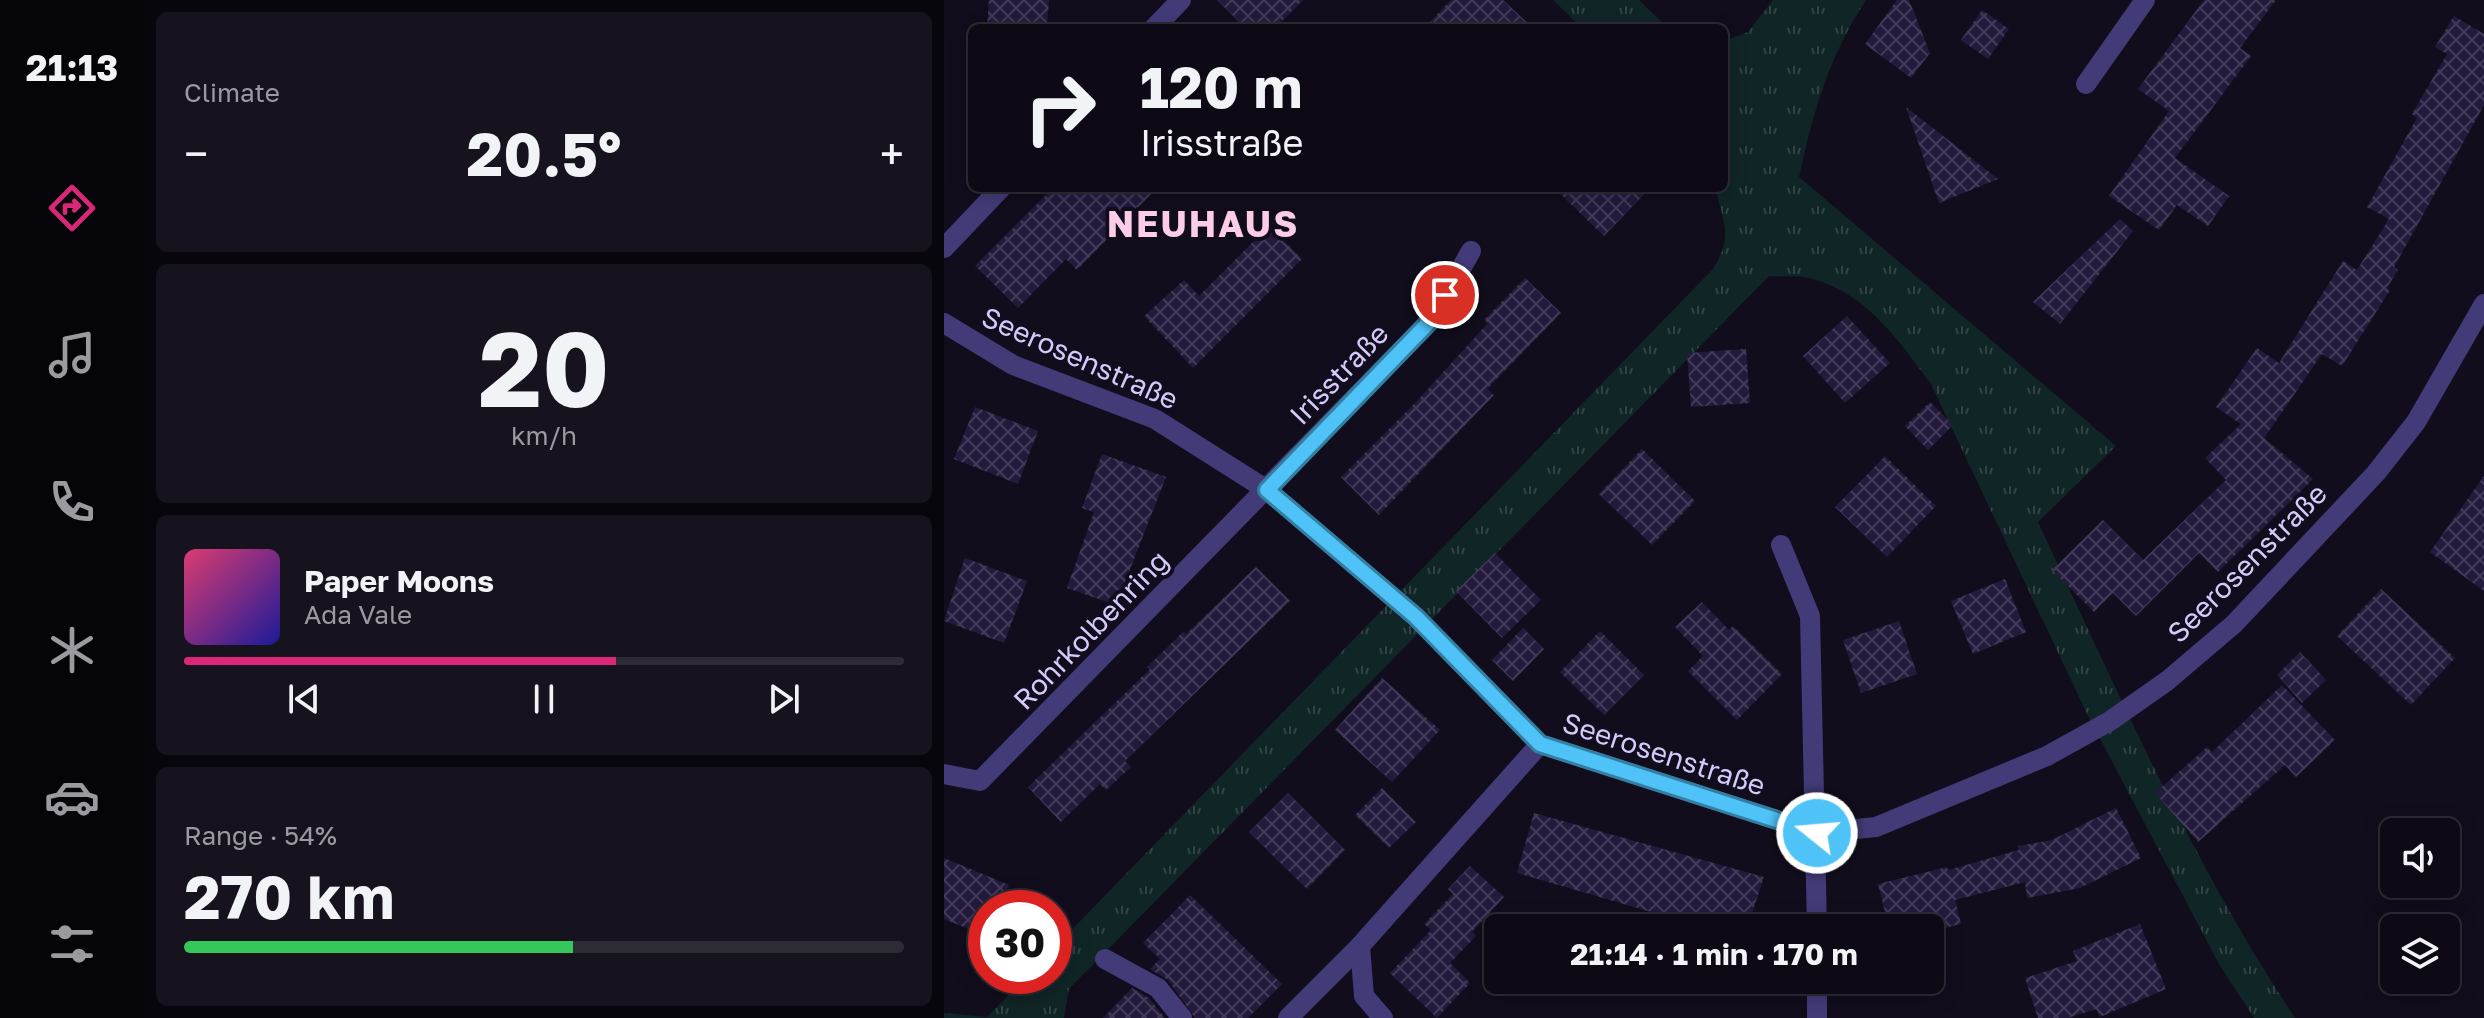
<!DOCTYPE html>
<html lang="en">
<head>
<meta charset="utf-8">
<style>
  body { margin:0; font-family:"Golos Text",sans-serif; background:#16131e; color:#f1f3f6; height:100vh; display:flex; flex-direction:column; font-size:30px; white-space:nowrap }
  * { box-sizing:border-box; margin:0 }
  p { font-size:26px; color:#9a9aa0 }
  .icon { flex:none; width:44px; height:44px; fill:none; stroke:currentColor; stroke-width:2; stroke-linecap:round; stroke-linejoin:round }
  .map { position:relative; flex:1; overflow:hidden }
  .panel { display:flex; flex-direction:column; gap:12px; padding:12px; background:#07060c; width:800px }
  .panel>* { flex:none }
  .guide { position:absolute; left:24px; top:24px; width:760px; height:168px; border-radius:12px; box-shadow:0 4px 20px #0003,0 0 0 2px #2d2b34; background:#0d0a15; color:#f1f3f6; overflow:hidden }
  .controls { position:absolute; left:1436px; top:818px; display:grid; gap:16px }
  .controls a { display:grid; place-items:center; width:80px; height:80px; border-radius:12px; background:#0d0a15; box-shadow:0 4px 20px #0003,0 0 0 2px #2d2b34; font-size:40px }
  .speed { position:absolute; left:24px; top:890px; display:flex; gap:16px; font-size:40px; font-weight:700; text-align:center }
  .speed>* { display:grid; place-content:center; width:104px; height:104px; border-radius:50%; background:#0d0a15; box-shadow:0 4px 20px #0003,0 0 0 2px #2d2b34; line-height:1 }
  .speed .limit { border:12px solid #d22; background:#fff; color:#111 }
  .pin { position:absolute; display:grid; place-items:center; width:68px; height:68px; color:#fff; margin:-34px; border:4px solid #fff; border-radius:50%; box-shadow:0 2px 8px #0007 }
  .me { position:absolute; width:88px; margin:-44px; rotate:287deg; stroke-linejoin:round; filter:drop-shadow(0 0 6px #0008) }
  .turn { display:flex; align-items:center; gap:28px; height:168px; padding:0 40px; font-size:36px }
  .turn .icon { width:104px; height:104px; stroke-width:2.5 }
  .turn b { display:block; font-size:56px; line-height:68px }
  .big { font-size:60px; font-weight:700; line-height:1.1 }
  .panel .card { flex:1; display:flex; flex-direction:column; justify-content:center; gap:12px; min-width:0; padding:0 28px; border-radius:12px; background:#16131e }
  .panel .dial { align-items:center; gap:0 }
  .dial b { font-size:104px; line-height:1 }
  .song { display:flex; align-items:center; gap:24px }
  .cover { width:96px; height:96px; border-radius:12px; background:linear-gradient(135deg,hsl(340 70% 55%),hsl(240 70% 35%)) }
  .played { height:8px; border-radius:4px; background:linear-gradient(90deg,#db2777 60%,#2d2b34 60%) }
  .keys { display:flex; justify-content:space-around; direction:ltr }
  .heat { display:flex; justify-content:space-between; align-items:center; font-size:44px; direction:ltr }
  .charge { height:12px; border-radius:6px; background:linear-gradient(90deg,#34c759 54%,#2d2b34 0) }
  .trip { position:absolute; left:540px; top:914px; width:460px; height:80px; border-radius:12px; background:#0d0a15; box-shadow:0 4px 20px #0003,0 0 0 2px #2d2b34; font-weight:700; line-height:80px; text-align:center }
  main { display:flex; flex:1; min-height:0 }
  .tab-bar { display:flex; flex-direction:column; width:144px; justify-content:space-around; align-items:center; background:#050408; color:#9a9aa0 }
  .tab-bar .icon { width:56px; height:56px }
  .tab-bar .on { color:#db2777 }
  .tab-bar b { font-size:36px; color:#f1f3f6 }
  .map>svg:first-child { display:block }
</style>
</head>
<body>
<main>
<nav class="tab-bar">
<b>21:13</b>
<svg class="icon on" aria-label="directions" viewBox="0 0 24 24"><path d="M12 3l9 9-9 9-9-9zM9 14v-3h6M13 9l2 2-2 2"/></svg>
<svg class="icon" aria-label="music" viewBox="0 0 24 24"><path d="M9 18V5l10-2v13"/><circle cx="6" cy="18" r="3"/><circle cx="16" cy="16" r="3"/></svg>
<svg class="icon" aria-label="phone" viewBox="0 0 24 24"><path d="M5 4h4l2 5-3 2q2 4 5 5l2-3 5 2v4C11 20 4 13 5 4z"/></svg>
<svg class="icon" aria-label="climate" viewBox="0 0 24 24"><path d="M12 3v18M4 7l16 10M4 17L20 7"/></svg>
<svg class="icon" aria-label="car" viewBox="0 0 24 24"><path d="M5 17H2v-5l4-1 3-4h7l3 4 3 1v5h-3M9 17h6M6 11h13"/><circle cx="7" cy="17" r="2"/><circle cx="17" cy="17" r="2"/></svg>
<svg class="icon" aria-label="filters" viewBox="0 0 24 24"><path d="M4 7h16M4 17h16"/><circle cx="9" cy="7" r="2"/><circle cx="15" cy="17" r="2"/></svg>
</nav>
<section class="panel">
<div class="card"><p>Climate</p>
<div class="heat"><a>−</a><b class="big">20.5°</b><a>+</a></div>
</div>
<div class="card dial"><b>20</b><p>km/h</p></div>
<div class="card">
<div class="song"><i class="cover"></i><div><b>Paper Moons</b><p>Ada Vale</p></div></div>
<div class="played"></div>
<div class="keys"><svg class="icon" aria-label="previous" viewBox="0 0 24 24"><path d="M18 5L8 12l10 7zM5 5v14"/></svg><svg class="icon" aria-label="pause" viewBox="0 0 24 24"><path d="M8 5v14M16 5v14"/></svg><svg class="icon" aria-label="next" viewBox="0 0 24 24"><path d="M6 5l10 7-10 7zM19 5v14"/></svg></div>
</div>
<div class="card"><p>Range · 54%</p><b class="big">270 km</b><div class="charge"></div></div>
</section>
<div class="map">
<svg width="1540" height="1018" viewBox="0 0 1540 1018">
  <defs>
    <pattern id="grass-tufts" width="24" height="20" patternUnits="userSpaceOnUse" patternTransform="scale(2)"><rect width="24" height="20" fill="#102526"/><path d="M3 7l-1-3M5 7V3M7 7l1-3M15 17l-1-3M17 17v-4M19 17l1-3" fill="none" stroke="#324346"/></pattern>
    <pattern id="building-cross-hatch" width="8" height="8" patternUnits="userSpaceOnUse" patternTransform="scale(2)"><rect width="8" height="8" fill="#231a3c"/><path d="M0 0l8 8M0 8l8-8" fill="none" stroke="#423a59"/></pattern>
  </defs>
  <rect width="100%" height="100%" fill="#110d1c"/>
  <!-- grass -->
  <g fill="url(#grass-tufts)">
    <polygon points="609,0 695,0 724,28 638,28"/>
    <path d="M829,0h93c-38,58 -52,110 -67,177l317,269 -78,76c79,168 154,341 257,496h-41l-35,-54 -131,-248 -157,-332c-32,-43 -64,-90 -118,-105 -13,-4 -30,-2 -44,-3l-700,713 -5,29h-120v-5l43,4 40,-41h27v-28l658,-678c22,-32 12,-47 3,-82h9v-147l24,-9z"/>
  </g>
  <!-- building -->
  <g fill="url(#building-cross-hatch)">
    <polygon points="45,0 105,0 103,28 43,28"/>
    <polygon points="273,0 359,0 331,28 301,28"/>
    <polygon points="507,0 559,0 589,28 480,28"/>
    <polygon points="953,0 965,0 986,53 967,78 921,44"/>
    <polygon points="1260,0 1332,0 1296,48 1307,56 1231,158 1285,196 1264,226 1233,205 1215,230 1165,196 1225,111 1194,89"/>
    <polygon points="1038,10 1065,29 1044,59 1017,40"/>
    <polygon points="1510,16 1540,34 1540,105 1450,267 1454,270 1443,288 1446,290 1398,366 1378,354 1320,438 1369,479 1274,572 1255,553 1192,616 1169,593 1150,612 1108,570 1159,520 1199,560 1282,480 1261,458 1297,424 1272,407 1313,348 1335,363 1399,261 1413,270 1445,219 1423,207 1473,118 1468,114 1503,54 1491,47"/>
    <polygon points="962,107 1054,179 995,203"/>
    <polygon points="109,188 213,188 133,270 122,259 74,308 31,266"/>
    <polygon points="610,188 706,188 660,236"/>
    <polygon points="1176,219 1189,231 1116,324 1089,302"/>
    <polygon points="325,226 358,259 249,368 200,316 240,280 255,296"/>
    <polygon points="581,278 617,313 543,389 550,395 435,515 397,477 473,401 544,323 540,320"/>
    <polygon points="903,316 946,363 901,403 859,356"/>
    <polygon points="802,349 806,403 747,407 743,353"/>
    <polygon points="986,402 1009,425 984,450 961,426"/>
    <polygon points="31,407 94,431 74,484 10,459"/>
    <polygon points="698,449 751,501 708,545 655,494"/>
    <polygon points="158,454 222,477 172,605 123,588 150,512 138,508"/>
    <polygon points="941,456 992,506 943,557 891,507"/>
    <polygon points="1540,476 1540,591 1486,552"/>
    <polygon points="551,553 597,600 558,638 512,591"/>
    <polygon points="21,558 83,581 60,643 0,621"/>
    <polygon points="312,567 346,601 181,761 187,767 162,790 156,784 117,822 84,787 206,669 203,667 240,631 242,634"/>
    <polygon points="1061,579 1082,632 1029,654 1007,601"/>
    <polygon points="1437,589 1511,658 1467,705 1393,636"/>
    <polygon points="758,602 785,630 789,626 838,674 793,720 744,671 759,656 731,627"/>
    <polygon points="955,621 973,674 917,693 899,640"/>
    <polygon points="579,628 600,649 569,681 548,660"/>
    <polygon points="656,631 700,675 660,715 616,672"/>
    <polygon points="1356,652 1382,680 1358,703 1333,675"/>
    <polygon points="438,678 496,730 448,782 391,730"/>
    <polygon points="1338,685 1391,740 1352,777 1341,765 1254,842 1211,793 1263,747 1268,752"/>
    <polygon points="438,788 472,822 445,848 411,815"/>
    <polygon points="344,793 401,850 363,889 305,832"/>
    <polygon points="1172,808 1197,858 1136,888 1083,898 1081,882 1011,900 1017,924 1000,928 945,928 934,884 1003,867 1004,870 1075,850 1074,846 1108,840"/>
    <polygon points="590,813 820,877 803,928 741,928 719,921 721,916 573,873"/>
    <polygon points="0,858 65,885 56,908 42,908 42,936 0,919"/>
    <polygon points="526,866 560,897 528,932 532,936 506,963 526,983 493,1018 446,973 487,930 480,924 509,894 504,889"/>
    <polygon points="246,895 338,984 304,1018 251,1018 224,980 206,969 216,959 199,943"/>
    <polygon points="1196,924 1222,989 1156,1017 1152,1009 1124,1018 1094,1018 1081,978 1133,961 1129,951"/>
    <polygon points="188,988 205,998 221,1018 159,1018"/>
  </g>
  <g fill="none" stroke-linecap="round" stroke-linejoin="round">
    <!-- minor -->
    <g stroke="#423b78" stroke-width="20">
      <polyline points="210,28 237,0"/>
      <polyline points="1142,84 1201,0"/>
      <polyline points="0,248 57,188"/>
      <polyline points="0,323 69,365 211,419 323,490 472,617 596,744 873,833 932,827 1103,756 1166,721 1223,681 1290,624 1432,473 1472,422 1540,304"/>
      <polyline points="837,545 866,616 873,928"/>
      <polyline points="0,774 36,781 489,318 527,251"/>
      <polyline points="161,959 214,988 238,1018"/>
      <polyline points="344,1018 416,946"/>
      <polyline points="439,1018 420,996 416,946 596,744"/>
      <polyline points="873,1018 873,980"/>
    </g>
  </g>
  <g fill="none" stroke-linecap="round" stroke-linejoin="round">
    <!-- route casing -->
    <g stroke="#337fa1" stroke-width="20">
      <polyline id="route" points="501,295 489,318 323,490 472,617 596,744 873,833"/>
    </g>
    <!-- route -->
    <use href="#route" stroke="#4fc3f7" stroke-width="14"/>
  </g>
  <g text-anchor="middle" stroke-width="8" stroke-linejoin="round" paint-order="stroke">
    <!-- street labels -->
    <g font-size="28" fill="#d4cbfc" stroke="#110d1c">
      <text transform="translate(136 358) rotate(24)" y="10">Seerosenstraße</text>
      <text transform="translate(395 374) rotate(-46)" y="10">Irisstraße</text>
      <text transform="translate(1303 563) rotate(-45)" y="10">Seerosenstraße</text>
      <text transform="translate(147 630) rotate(-46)" y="10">Rohrkolbenring</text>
      <text transform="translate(720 754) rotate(18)" y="10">Seerosenstraße</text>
    </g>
    <!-- district labels -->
    <g font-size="36" font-weight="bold" letter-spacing="2" fill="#fccde7" stroke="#110d1c">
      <text x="259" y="237">NEUHAUS</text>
    </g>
  </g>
</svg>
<div class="controls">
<a><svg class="icon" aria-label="sound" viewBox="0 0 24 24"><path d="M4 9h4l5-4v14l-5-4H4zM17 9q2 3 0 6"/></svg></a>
<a><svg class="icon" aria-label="layers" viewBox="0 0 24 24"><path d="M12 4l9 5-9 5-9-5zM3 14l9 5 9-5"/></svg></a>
</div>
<div class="speed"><div class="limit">30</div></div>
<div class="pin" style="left:501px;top:295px;background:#d93025"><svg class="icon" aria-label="arrive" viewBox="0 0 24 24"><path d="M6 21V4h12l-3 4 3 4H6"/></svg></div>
<svg class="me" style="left:873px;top:833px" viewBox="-20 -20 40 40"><circle r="17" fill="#4fc3f7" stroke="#fff" stroke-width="3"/><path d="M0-11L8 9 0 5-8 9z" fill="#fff"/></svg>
<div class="trip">21:14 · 1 min · 170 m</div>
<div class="guide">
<div class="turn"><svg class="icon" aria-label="right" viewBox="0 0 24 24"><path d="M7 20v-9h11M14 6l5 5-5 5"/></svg><div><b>120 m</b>Irisstraße</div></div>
</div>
</div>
</main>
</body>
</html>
